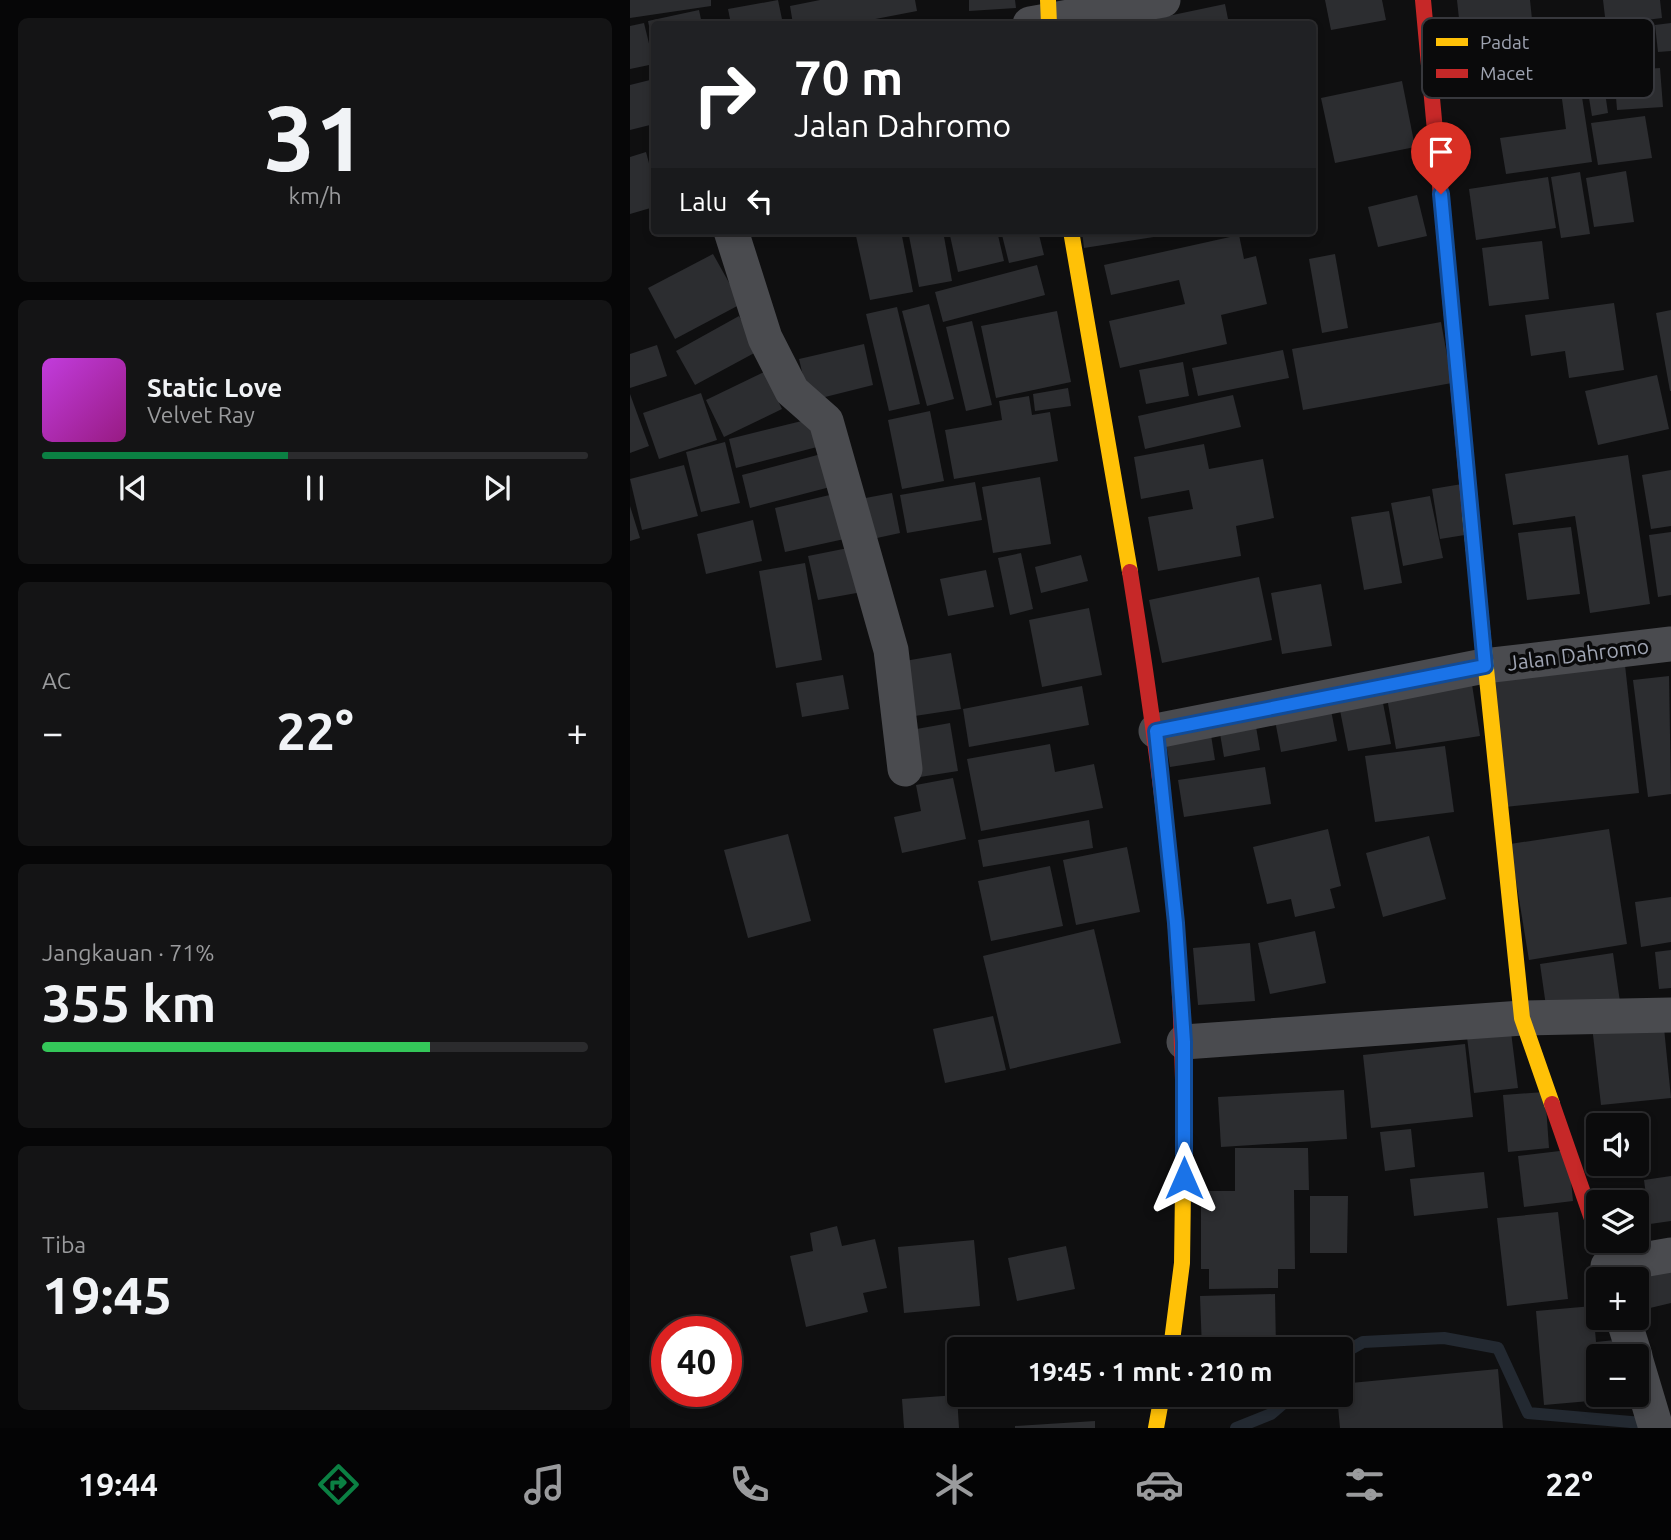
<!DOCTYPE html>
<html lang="id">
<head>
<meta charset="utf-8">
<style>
  body { margin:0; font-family:Ubuntu,sans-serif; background:#141415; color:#f1f3f6; height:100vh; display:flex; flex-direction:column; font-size:26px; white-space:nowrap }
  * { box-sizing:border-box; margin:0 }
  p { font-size:23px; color:#9a9b9d }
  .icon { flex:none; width:38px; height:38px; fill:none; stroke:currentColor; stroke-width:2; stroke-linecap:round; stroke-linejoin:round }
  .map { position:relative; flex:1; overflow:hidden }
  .side { display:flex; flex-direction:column; gap:18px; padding:18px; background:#060607; width:630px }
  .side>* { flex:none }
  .top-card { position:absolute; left:21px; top:21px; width:665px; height:214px; border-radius:7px; box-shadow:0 4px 10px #0003,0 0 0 2px #2b2b2d; background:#202124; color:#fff; overflow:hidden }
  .fabs { position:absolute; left:956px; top:1113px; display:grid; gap:14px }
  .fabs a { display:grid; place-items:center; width:63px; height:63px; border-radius:7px; background:#0b0b0c; box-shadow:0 4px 10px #0003,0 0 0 2px #2b2b2d; font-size:35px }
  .speed { position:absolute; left:21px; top:1316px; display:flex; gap:14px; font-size:35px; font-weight:700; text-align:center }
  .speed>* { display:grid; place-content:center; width:91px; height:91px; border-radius:50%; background:#0b0b0c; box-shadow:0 4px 10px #0003,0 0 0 2px #2b2b2d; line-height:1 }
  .speed .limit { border:10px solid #d22; background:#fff; color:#111 }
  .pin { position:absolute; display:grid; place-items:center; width:60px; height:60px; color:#fff; margin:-72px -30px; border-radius:50% 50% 50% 0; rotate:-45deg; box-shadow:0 0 7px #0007 }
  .pin .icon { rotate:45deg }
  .me { position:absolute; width:77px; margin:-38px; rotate:0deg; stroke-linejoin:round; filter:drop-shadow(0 0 5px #0008) }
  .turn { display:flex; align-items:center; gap:24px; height:147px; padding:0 28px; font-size:32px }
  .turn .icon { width:91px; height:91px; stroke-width:2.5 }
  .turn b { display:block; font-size:49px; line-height:60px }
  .then { display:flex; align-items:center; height:66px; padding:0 28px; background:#0003; gap:14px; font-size:26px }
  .big { font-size:52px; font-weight:600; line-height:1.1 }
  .side .tile { flex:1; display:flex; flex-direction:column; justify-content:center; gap:10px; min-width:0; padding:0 24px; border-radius:10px; background:#141415 }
  .side .dial { align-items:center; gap:0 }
  .dial b { font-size:91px; line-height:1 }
  .song { display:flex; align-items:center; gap:21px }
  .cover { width:84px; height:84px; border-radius:10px; background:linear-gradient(135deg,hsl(290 70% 55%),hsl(310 70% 35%)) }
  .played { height:7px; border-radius:4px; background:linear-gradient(90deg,#0b8043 45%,#2b2b2d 45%) }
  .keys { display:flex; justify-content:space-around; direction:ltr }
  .heat { display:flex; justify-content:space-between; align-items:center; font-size:38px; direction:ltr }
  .charge { height:10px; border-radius:5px; background:linear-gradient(90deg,#34c759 71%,#2b2b2d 0) }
  .trip { position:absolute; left:317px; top:1337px; width:406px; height:70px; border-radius:7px; background:#0b0b0c; box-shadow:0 4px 10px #0003,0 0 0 2px #2b2b2d; font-weight:600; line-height:70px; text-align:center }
  .dock { display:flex; height:112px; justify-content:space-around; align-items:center; background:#040405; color:#9a9b9d }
  .dock .icon { width:49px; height:49px }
  .dock .active { color:#0b8043 }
  .dock b { font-size:32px; color:#f1f3f6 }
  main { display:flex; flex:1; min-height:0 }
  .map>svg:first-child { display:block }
</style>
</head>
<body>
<main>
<section class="side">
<div class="tile dial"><b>31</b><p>km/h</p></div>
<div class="tile">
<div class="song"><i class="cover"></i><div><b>Static Love</b><p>Velvet Ray</p></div></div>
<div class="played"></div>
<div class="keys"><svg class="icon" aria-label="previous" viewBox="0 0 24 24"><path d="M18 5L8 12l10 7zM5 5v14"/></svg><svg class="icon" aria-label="pause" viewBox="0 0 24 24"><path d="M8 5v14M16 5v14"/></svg><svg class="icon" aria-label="next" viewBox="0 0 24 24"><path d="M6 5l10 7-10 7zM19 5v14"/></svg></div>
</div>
<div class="tile"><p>AC</p>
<div class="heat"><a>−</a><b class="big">22°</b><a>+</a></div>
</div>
<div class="tile"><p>Jangkauan · 71%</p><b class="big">355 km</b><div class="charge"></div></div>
<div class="tile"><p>Tiba</p><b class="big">19:45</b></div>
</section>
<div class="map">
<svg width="1041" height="1428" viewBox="0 0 1041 1428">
  <rect width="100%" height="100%" fill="#0f0f10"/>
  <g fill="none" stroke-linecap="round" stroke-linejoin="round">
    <!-- stream -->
    <g stroke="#232931" stroke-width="12">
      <polyline points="710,1355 733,1342 814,1338 868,1348 898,1413 1012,1423"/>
      <polyline points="606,1428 641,1414 663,1395"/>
    </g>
  </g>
  <!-- building -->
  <g fill="#2c2d30">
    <polygon points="0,0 81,0 81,6 0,18"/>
    <polygon points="148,0 153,24 101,24 98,9"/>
    <polygon points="190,0 285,0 287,11 235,21 236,24 163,24 160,6"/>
    <polygon points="339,0 385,0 386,8 339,11"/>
    <polygon points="695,0 752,0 756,20 701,30"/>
    <polygon points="827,0 900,0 903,29 831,37"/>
    <polygon points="973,0 1030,0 1032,18 976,25"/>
    <polygon points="595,4 599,24 520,24 519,20"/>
    <polygon points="69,10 72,24 24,24 23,46 18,21"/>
    <polygon points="14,23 24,64 0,69 0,26"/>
    <polygon points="1041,23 1041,51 1028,52 1025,25"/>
    <polygon points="1022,32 1025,62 978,66 976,36"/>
    <polygon points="971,65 978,113 962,116 954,68"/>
    <polygon points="1030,68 1033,107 987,110 984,71"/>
    <polygon points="24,79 24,124 0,130 0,85"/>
    <polygon points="772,81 785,147 705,163 691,98"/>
    <polygon points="952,97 962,162 876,174 870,138 936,129 932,99"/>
    <polygon points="1015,116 1022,158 968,165 961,123"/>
    <polygon points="16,152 24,182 24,207 0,214 0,157"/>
    <polygon points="996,171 1004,222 964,227 956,178"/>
    <polygon points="950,172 960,234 931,238 921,177"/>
    <polygon points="918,177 926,228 846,240 839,189"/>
    <polygon points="787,195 797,236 748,247 738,207"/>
    <polygon points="254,231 271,231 283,292 240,300 226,236"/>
    <polygon points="278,231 313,231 322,281 289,287"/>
    <polygon points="319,231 367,231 374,261 328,272"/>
    <polygon points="371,231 408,231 414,255 379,263"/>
    <polygon points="452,231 549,231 549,233 454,248"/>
    <polygon points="609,235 614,259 626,256 637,304 591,315 597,344 490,368 479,321 555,304 549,280 481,295 474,265"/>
    <polygon points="912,241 919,299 859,306 852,248"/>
    <polygon points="83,254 111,304 45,339 18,288"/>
    <polygon points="705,254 718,328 692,333 679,259"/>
    <polygon points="407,265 415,295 313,322 305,292"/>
    <polygon points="984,303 994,370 939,378 935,351 901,356 895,315"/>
    <polygon points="299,304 324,399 297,406 272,311"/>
    <polygon points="267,307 290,404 259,411 236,314"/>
    <polygon points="1041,310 1041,391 1040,391 1026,313"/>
    <polygon points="427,311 441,382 366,398 351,326"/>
    <polygon points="109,316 128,351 65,385 46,351"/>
    <polygon points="342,321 362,405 336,411 316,327"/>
    <polygon points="811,322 822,383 673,410 662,349"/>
    <polygon points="234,344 243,385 179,401 169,359"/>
    <polygon points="27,345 37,376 0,388 0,354"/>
    <polygon points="653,350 659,378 568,396 562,368"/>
    <polygon points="553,362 559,396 516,404 509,370"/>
    <polygon points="134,372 152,409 94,437 76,400"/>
    <polygon points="1027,375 1039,429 968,445 955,391"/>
    <polygon points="438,388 441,406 405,411 403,394"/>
    <polygon points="71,393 87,440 29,459 13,413"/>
    <polygon points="0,394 19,446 0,453"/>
    <polygon points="603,395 611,427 515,449 508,416"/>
    <polygon points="399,396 402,415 420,412 428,461 324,479 315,430 372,420 369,401"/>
    <polygon points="300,411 314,481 272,489 258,420"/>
    <polygon points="184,418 191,446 106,468 99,439"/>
    <polygon points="95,442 110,503 71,512 56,452"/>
    <polygon points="574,444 579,469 633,459 644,518 606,526 611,556 528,571 518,517 563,509 559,490 511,499 504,457"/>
    <polygon points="195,453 204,486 120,508 112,475"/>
    <polygon points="998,455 1020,604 960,613 945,516 883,525 875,474"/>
    <polygon points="54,465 68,516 12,530 0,479"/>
    <polygon points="1041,470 1041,526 1021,529 1012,475"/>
    <polygon points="410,477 421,544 363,553 352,487"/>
    <polygon points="345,482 352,520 277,533 270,495"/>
    <polygon points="832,484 841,534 810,539 802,489"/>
    <polygon points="208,493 219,538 155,552 145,508"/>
    <polygon points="262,493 270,533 233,541 225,500"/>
    <polygon points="800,496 813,558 773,566 761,503"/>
    <polygon points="0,506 10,538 0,541"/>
    <polygon points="759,511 772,583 734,590 721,517"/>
    <polygon points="123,520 132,561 76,574 67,534"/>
    <polygon points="941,527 950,594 897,600 888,533"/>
    <polygon points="1041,532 1041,595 1028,597 1019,535"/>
    <polygon points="223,547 232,592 188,600 178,556"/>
    <polygon points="391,553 403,609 380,615 368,558"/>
    <polygon points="451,555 458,581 411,593 405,567"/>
    <polygon points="175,563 192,660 146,668 129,571"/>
    <polygon points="356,570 364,607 318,616 310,579"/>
    <polygon points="629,577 642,640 532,663 519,600"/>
    <polygon points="691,584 702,646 652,654 641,593"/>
    <polygon points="459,608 472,675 412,687 399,620"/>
    <polygon points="321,653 331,709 278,717 269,662"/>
    <polygon points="995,665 1009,793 875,807 861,678"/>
    <polygon points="213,675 219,709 172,717 166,683"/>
    <polygon points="1039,676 1041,794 1018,797 1003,680"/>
    <polygon points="841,678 850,736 766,749 756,692"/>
    <polygon points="452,686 459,725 339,747 333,709"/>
    <polygon points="751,693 761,744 718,751 708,700"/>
    <polygon points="700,705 707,741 651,752 644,715"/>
    <polygon points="624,715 630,750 594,757 588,722"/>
    <polygon points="320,723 328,771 290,777 281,730"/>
    <polygon points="580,729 585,760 540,767 535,737"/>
    <polygon points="420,744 425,772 464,764 473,808 351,831 337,759"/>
    <polygon points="815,746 824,812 745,822 735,756"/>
    <polygon points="635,767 641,804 554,817 548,780"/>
    <polygon points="323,778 336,839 272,853 264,817 291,811 286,785"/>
    <polygon points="459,820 463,848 353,867 348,840"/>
    <polygon points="698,829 711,886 700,889 705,908 665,917 661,899 637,904 623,847"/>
    <polygon points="979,829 997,944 899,960 880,844"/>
    <polygon points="158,834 181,921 118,938 94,850"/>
    <polygon points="799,836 816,899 753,917 736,853"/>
    <polygon points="497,847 510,912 446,925 433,860"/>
    <polygon points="420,866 433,926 361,941 348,881"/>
    <polygon points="1041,897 1041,942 1011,947 1005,902"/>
    <polygon points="464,929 491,1043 380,1069 353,956"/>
    <polygon points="685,931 696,983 640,994 628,943"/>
    <polygon points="620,943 625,1001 568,1005 563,948"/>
    <polygon points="1041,950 1041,988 1029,989 1025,952"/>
    <polygon points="983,953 990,1002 917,1013 910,964"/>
    <polygon points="363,1016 376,1070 315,1083 303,1029"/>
    <polygon points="1033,1018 1041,1098 971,1105 962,1026"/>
    <polygon points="881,1032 888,1088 844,1093 837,1037"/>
    <polygon points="835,1044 843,1117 741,1128 733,1055"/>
    <polygon points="714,1090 717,1139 591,1147 588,1097"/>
    <polygon points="915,1092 919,1148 878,1152 873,1095"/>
    <polygon points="781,1129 785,1167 755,1171 750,1132"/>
    <polygon points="605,1148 678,1148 679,1190 664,1190 665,1269 648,1269 648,1288 579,1289 579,1269 571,1269 571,1191 605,1191"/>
    <polygon points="938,1150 943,1201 894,1207 888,1156"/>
    <polygon points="854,1172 858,1208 784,1216 780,1179"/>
    <polygon points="1041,1176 1041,1221 1020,1224 1014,1180"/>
    <polygon points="680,1196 718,1196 717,1253 680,1253"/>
    <polygon points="928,1212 938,1299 877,1306 867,1218"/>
    <polygon points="207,1226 212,1246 245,1239 257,1288 233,1293 238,1312 176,1327 160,1256 183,1251 180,1233"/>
    <polygon points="344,1240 350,1306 274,1313 268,1247"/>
    <polygon points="436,1246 445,1289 387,1301 378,1258"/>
    <polygon points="1041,1267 1041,1303 1020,1308 1012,1273"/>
    <polygon points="645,1294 646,1349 572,1349 570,1296"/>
    <polygon points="963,1306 966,1342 985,1340 987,1356 968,1356 968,1395 970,1395 971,1400 914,1405 906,1311"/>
    <polygon points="868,1369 873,1428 710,1428 707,1395 710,1395 710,1384"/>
    <polygon points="327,1395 329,1428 274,1428 272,1399"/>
    <polygon points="465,1421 465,1428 385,1428 385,1426"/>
  </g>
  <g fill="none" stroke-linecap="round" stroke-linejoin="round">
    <!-- street -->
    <g stroke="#4a4b4f" stroke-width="35">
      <polyline points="400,24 533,0"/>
      <polyline points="101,231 135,338 162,391 196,421 261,650 275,769"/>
      <polyline points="526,731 854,666 1041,644"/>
      <polyline points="554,1042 892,1018 1041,1015"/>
      <polyline points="978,1266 1041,1255"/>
      <polyline points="993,1318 1005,1356"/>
      <polyline points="1006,1361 1026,1428"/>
    </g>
    <!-- slow -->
    <g stroke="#ffc107" stroke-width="16">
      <polyline points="418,0 419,24"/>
      <polyline points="441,231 500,572"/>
      <polyline points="840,513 892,1018 922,1104"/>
      <polyline points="541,1349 552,1263 554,1115"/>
      <polyline points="526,1428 532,1395"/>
    </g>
    <!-- jam -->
    <g stroke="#c62828" stroke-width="16">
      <polyline points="793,0 840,513"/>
      <path d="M500,572c17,106 32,213 43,321 7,74 9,148 11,222"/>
      <polyline points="922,1104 968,1236"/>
    </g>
  </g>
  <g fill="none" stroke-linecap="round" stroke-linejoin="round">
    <!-- route casing -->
    <g stroke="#114b97" stroke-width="18">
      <polyline id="route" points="554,1178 554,1042 546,923 526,731 855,666 811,194"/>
    </g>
    <!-- route -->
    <use href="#route" stroke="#1a73e8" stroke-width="12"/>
  </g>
  <g text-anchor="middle" stroke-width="7" stroke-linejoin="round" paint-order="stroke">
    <!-- street labels -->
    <g font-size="21" fill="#9fa4b2" stroke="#0a0a0b">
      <text transform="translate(948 655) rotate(-7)" y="7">Jalan Dahromo</text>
    </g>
  </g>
  <!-- legend -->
  <rect x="792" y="18" width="232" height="80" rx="10" fill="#0a0a0b" stroke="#37383d" stroke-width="2"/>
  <rect x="806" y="38" width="32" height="8" fill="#ffc107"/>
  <rect x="806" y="69" width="32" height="9" fill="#c62828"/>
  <g font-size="19" fill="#9fa4b2">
    <text x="850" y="49">Padat</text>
    <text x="850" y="80">Macet</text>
  </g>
</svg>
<div class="fabs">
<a><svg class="icon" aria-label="sound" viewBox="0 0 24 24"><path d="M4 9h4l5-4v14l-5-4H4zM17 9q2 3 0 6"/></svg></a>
<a><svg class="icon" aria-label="layers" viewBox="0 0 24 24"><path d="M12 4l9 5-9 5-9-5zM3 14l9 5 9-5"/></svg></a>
<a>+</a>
<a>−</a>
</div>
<div class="speed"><div class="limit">40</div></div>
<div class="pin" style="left:811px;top:194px;background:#d93025"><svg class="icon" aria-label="arrive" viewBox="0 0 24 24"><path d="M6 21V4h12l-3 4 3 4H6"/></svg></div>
<svg class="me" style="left:554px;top:1178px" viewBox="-20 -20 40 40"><path d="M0-17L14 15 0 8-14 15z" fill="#1a73e8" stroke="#fff" stroke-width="4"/></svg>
<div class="trip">19:45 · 1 mnt · 210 m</div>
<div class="top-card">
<div class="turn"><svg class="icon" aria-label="right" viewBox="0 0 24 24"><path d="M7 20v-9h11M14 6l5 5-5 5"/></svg><div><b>70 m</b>Jalan Dahromo</div></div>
<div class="then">Lalu<svg class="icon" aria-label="left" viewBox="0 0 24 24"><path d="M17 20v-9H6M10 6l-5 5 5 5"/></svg></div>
</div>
</div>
</main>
<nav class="dock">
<b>19:44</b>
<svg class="icon active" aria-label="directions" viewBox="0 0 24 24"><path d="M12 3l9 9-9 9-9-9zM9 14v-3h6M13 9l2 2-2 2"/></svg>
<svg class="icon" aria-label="music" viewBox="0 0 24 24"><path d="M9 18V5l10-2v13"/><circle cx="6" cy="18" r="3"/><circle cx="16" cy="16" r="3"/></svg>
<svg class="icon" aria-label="phone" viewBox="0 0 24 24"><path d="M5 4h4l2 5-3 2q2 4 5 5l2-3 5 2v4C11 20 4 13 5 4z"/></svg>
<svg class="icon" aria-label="climate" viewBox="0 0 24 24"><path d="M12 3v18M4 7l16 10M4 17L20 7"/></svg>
<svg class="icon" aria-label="car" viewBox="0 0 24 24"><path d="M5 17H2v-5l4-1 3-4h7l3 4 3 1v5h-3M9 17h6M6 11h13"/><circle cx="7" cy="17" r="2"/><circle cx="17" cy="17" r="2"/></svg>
<svg class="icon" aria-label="filters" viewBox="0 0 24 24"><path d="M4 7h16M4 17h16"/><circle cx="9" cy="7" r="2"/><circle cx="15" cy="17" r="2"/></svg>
<b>22°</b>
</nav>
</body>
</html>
